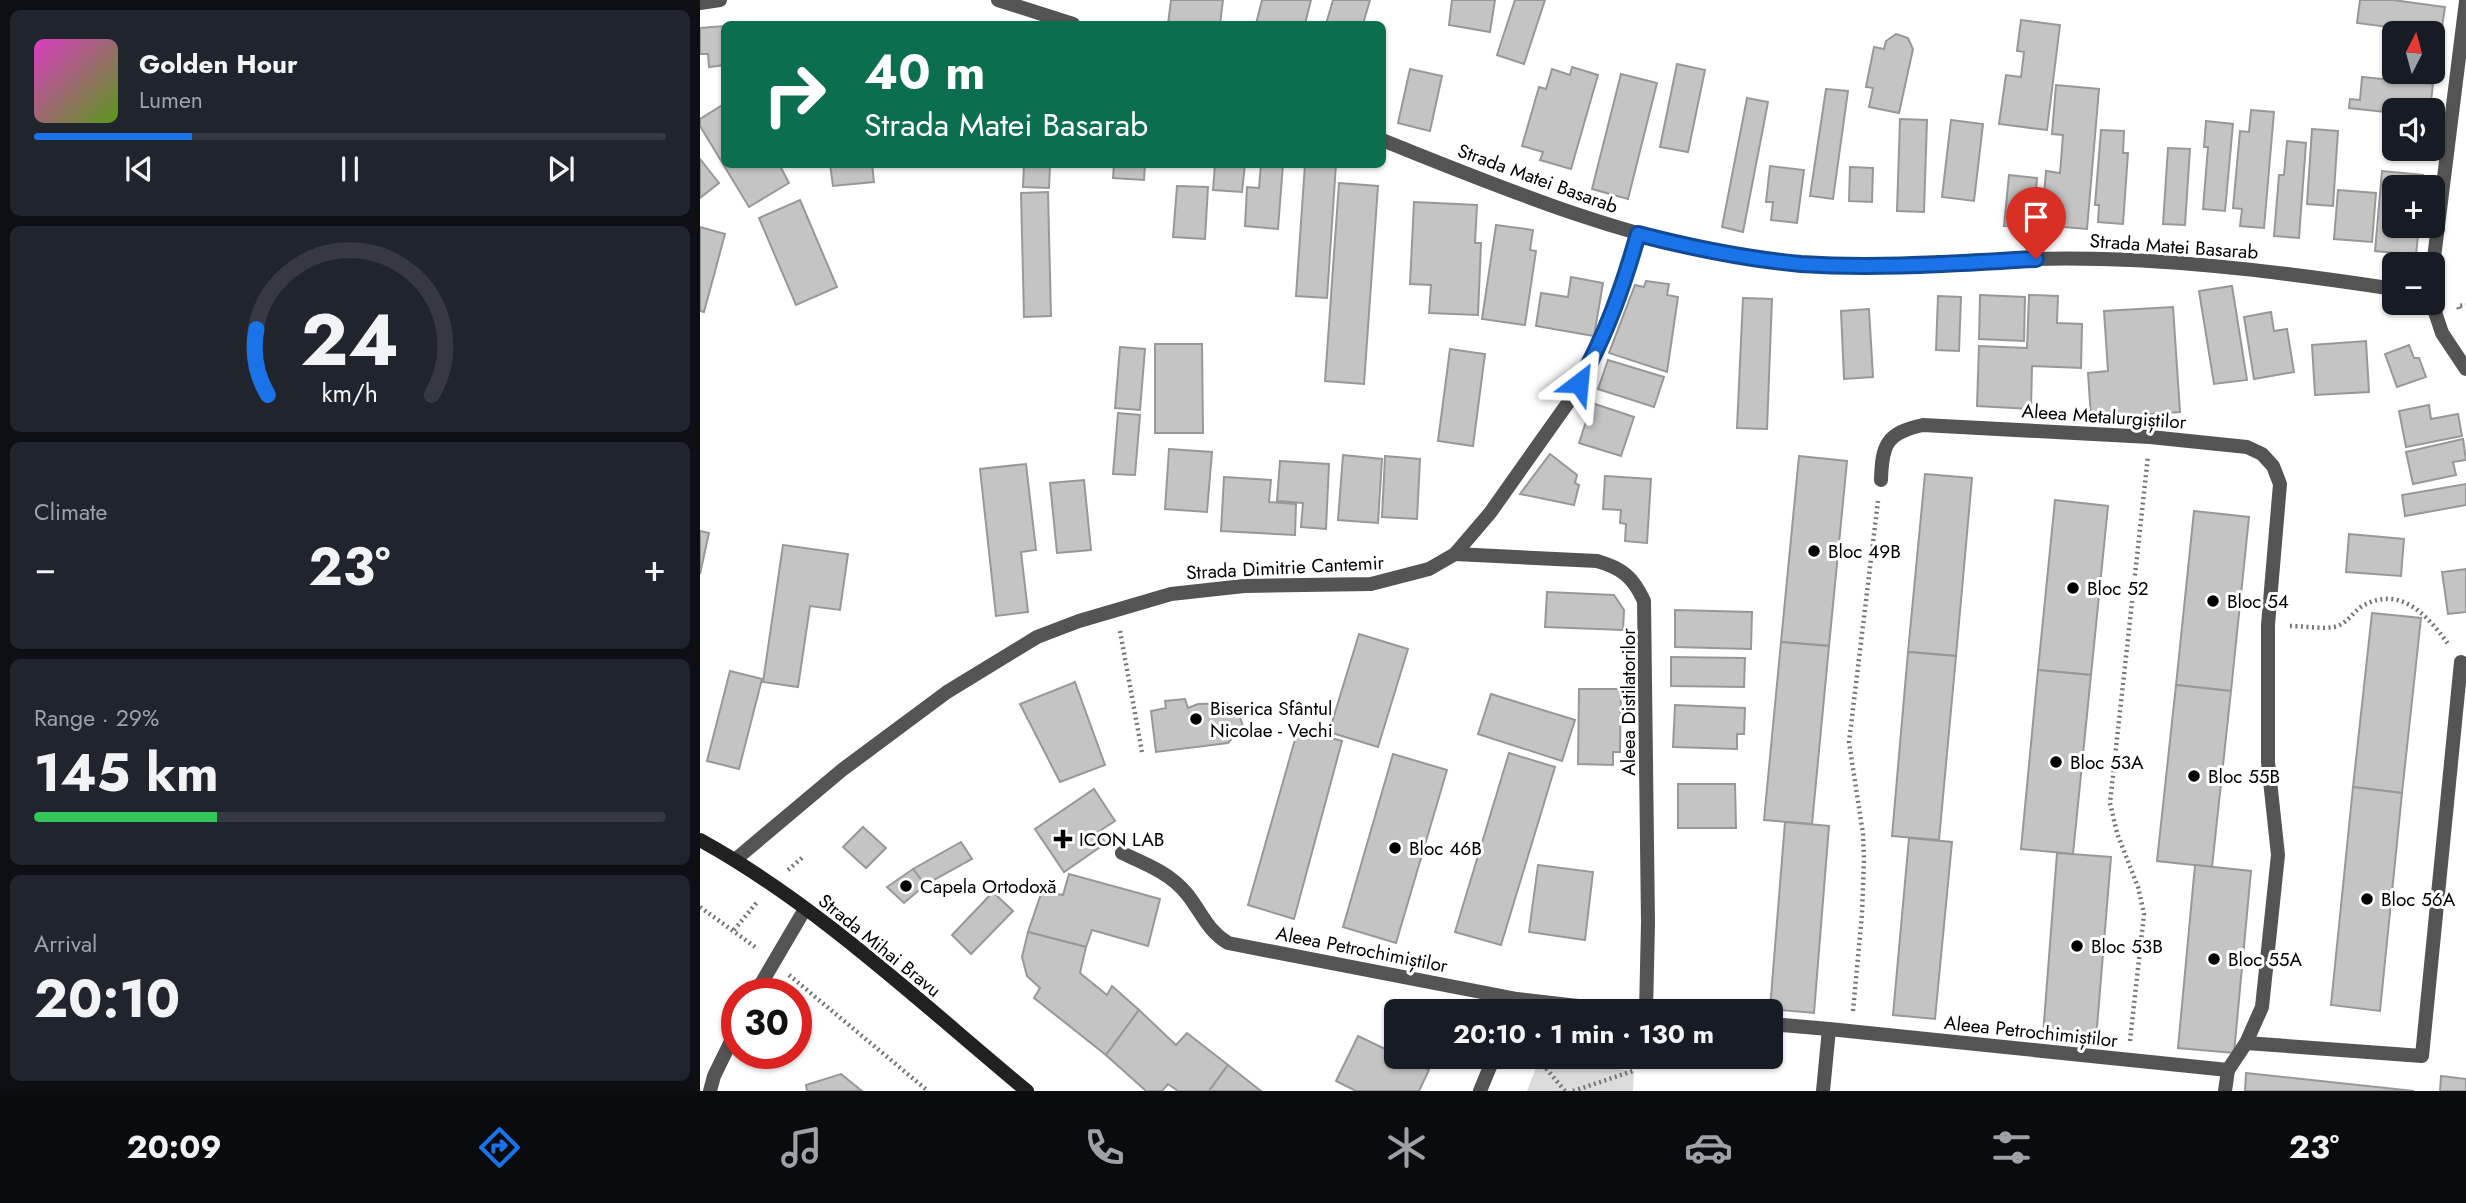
<!DOCTYPE html>
<html lang="en">
<head>
<meta charset="utf-8">
<style>
  body { margin:0; font-family:Jost,sans-serif; background:#20242c; color:#f1f3f6; height:100vh; display:flex; flex-direction:column; font-size:26px; white-space:nowrap }
  * { box-sizing:border-box; margin:0 }
  p { font-size:23px; color:#9ea1a6 }
  .icon { flex:none; width:38px; height:38px; fill:none; stroke:currentColor; stroke-width:2; stroke-linecap:round; stroke-linejoin:round }
  .map { position:relative; flex:1; overflow:hidden }
  .side { display:flex; flex-direction:column; gap:10px; padding:10px; background:#0d0f14; width:700px }
  .side>* { flex:none }
  .banner { position:absolute; left:21px; top:21px; width:665px; height:147px; border-radius:10px; box-shadow:0 2px 5px #0004; background:#0b6e4f; color:#fff; overflow:hidden }
  .needle { width:46px; rotate:6deg }
  .tools { position:absolute; left:1682px; top:21px; display:grid; gap:14px }
  .tools a { display:grid; place-items:center; width:63px; height:63px; border-radius:10px; background:#171b24; box-shadow:0 2px 5px #0004; font-size:35px }
  .speed { position:absolute; left:21px; top:978px; display:flex; gap:14px; font-size:35px; font-weight:700; text-align:center }
  .speed>* { display:grid; place-content:center; width:91px; height:91px; border-radius:50%; background:#171b24; box-shadow:0 2px 5px #0004; line-height:1 }
  .speed .limit { border:10px solid #d22; background:#fff; color:#111 }
  .pin { position:absolute; display:grid; place-items:center; width:60px; height:60px; color:#fff; margin:-72px -30px; border-radius:50% 50% 50% 0; rotate:-45deg; box-shadow:0 0 7px #0007 }
  .pin .icon { rotate:45deg }
  .me { position:absolute; width:77px; margin:-38px; rotate:29deg; stroke-linejoin:round; filter:drop-shadow(0 0 5px #0008) }
  .turn { display:flex; align-items:center; gap:24px; height:147px; padding:0 28px; font-size:32px }
  .turn .icon { width:91px; height:91px; stroke-width:2.5 }
  .turn b { display:block; font-size:49px; line-height:60px }
  .big { font-size:52px; font-weight:700; line-height:1.1 }
  .side .card { flex:1; display:flex; flex-direction:column; justify-content:center; gap:10px; min-width:0; padding:0 24px; border-radius:10px; background:#20242c }
  .side .dial { align-items:center; gap:0 }
  .dial svg { height:182px; overflow:visible; fill:none; stroke:#363941; stroke-width:7; stroke-linecap:round; text-anchor:middle }
  .dial text { fill:#f1f3f6; stroke:none }
  .song { display:flex; align-items:center; gap:21px }
  .cover { width:84px; height:84px; border-radius:10px; background:linear-gradient(135deg,hsl(310 70% 55%),hsl(90 70% 35%)) }
  .played { height:7px; border-radius:4px; background:linear-gradient(90deg,#1a73e8 25%,#363941 25%) }
  .keys { display:flex; justify-content:space-around; direction:ltr }
  .heat { display:flex; justify-content:space-between; align-items:center; font-size:38px; direction:ltr }
  .charge { height:10px; border-radius:5px; background:linear-gradient(90deg,#34c759 29%,#363941 0) }
  .trip { position:absolute; left:684px; top:999px; width:399px; height:70px; border-radius:10px; background:#171b24; box-shadow:0 2px 5px #0004; font-weight:700; line-height:70px; text-align:center }
  .dock { display:flex; height:112px; justify-content:space-around; align-items:center; background:#090b0e; color:#9ea1a6 }
  .dock .icon { width:49px; height:49px }
  .dock .on { color:#1a73e8 }
  .dock b { font-size:32px; color:#f1f3f6 }
  main { display:flex; flex:1; min-height:0 }
  .map>svg:first-child { display:block }
</style>
</head>
<body>
<main>
<section class="side">
<div class="card">
<div class="song"><i class="cover"></i><div><b>Golden Hour</b><p>Lumen</p></div></div>
<div class="played"></div>
<div class="keys"><svg class="icon" aria-label="previous" viewBox="0 0 24 24"><path d="M18 5L8 12l10 7zM5 5v14"/></svg><svg class="icon" aria-label="pause" viewBox="0 0 24 24"><path d="M8 5v14M16 5v14"/></svg><svg class="icon" aria-label="next" viewBox="0 0 24 24"><path d="M6 5l10 7-10 7zM19 5v14"/></svg></div>
</div>
<div class="card dial"><svg viewBox="0 0 100 80">
<path d="M14 69A42 42 0 1 1 86 69"/>
<path d="M14 69A42 42 0 0 1 9 40" stroke="#1a73e8"/>
<text x="50" y="56" font-size="32" font-weight="700">24</text>
<text x="50" y="72" font-size="11">km/h</text>
</svg></div>
<div class="card"><p>Climate</p>
<div class="heat"><a>−</a><b class="big">23°</b><a>+</a></div>
</div>
<div class="card"><p>Range · 29%</p><b class="big">145 km</b><div class="charge"></div></div>
<div class="card"><p>Arrival</p><b class="big">20:10</b></div>
</section>
<div class="map">
<svg width="1766" height="1091" viewBox="0 0 1766 1091">
  <rect width="100%" height="100%" fill="#fff"/>
  <!-- green -->
  <polygon fill="#dbdbdb" points="839,1060 934,1071 933,1091 827,1091"/>
  <!-- building -->
  <g fill="#c4c4c4" stroke="#989898" stroke-width="2">
    <polygon points="471,0 523,0 520,24 468,24"/>
    <polygon points="562,0 611,0 605,24 556,24"/>
    <polygon points="633,0 670,0 663,24 626,24"/>
    <polygon points="752,0 795,0 790,32 749,25"/>
    <polygon points="815,0 845,0 824,64 797,55"/>
    <polygon points="1660,0 1693,0 1745,7 1741,34 1657,23"/>
    <polygon points="1321,20 1360,25 1347,130 1299,124 1306,75 1321,77 1324,52 1317,51"/>
    <polygon points="24,26 24,65 9,67 8,54 0,54 0,28"/>
    <polygon points="1196,34 1208,38 1213,49 1199,113 1169,107 1173,88 1166,87 1174,47 1184,49 1186,41"/>
    <polygon points="977,64 1005,70 988,152 960,147"/>
    <polygon points="872,67 898,75 871,169 840,160 843,152 822,146 839,87 846,89 852,69 870,75"/>
    <polygon points="710,69 742,76 730,131 698,123"/>
    <polygon points="921,74 957,83 928,199 892,189"/>
    <polygon points="1662,77 1733,84 1730,110 1694,110 1694,113 1649,108 1650,99 1660,100"/>
    <polygon points="1356,85 1399,89 1387,229 1352,226 1353,218 1342,218 1346,171 1360,173 1363,135 1352,134"/>
    <polygon points="1126,89 1148,91 1133,199 1110,196"/>
    <polygon points="1047,98 1068,102 1043,232 1022,227"/>
    <polygon points="24,104 24,164 79,164 89,183 49,207 0,126 0,119"/>
    <polygon points="1551,110 1574,112 1564,228 1540,226 1542,209 1533,208 1540,131 1549,132"/>
    <polygon points="1200,119 1227,120 1224,212 1197,211"/>
    <polygon points="1251,120 1283,124 1274,201 1242,197"/>
    <polygon points="1506,121 1533,124 1525,211 1503,209 1508,147 1504,147"/>
    <polygon points="1612,129 1638,131 1633,206 1607,204"/>
    <polygon points="1401,130 1424,131 1423,153 1428,153 1423,224 1398,222 1399,205 1395,205"/>
    <polygon points="1587,141 1606,143 1599,238 1574,236 1579,175 1584,175"/>
    <polygon points="1468,148 1490,149 1485,225 1463,224"/>
    <polygon points="0,159 19,183 0,198"/>
    <polygon points="130,164 172,164 174,182 133,186"/>
    <polygon points="324,164 350,164 349,188 323,187"/>
    <polygon points="414,164 445,164 444,180 413,178"/>
    <polygon points="515,164 545,164 542,192 513,190"/>
    <polygon points="561,164 583,164 578,229 545,226 547,187 559,188"/>
    <polygon points="605,164 636,164 627,298 596,296"/>
    <polygon points="1070,166 1104,170 1097,223 1071,220 1073,202 1066,202"/>
    <polygon points="1150,167 1173,168 1172,202 1149,201"/>
    <polygon points="1682,171 1723,175 1722,187 1694,187 1694,226 1719,226 1716,255 1675,251"/>
    <polygon points="1309,175 1337,178 1333,227 1304,226"/>
    <polygon points="639,183 678,186 664,384 625,381"/>
    <polygon points="477,186 508,187 505,239 473,237"/>
    <polygon points="1638,190 1676,193 1672,242 1634,239"/>
    <polygon points="348,192 351,316 324,317 321,193"/>
    <polygon points="100,200 137,287 96,305 59,218"/>
    <polygon points="714,202 777,205 775,243 781,243 778,315 729,313 731,285 710,284"/>
    <polygon points="796,225 833,230 830,250 836,251 825,325 782,319"/>
    <polygon points="0,227 25,234 4,312 0,311"/>
    <polygon points="871,277 903,283 894,336 836,326 841,293 868,297"/>
    <polygon points="946,281 969,284 967,295 978,297 967,372 909,353 935,285 944,287"/>
    <polygon points="1532,286 1547,380 1514,384 1499,291"/>
    <polygon points="1280,295 1325,297 1324,341 1279,339"/>
    <polygon points="1329,295 1358,296 1357,323 1382,324 1381,368 1332,366 1331,409 1277,406 1279,346 1327,348"/>
    <polygon points="1238,296 1261,297 1259,351 1236,350"/>
    <polygon points="1043,298 1072,299 1067,429 1037,428"/>
    <polygon points="1473,307 1480,412 1391,418 1388,373 1408,371 1404,311"/>
    <polygon points="1169,309 1173,377 1144,379 1141,311"/>
    <polygon points="1571,312 1574,331 1587,329 1594,372 1554,379 1544,317"/>
    <polygon points="1666,341 1669,392 1615,395 1612,345"/>
    <polygon points="455,344 502,344 503,433 455,433"/>
    <polygon points="1709,345 1714,358 1719,358 1726,377 1697,387 1685,354"/>
    <polygon points="420,347 445,349 440,410 415,408"/>
    <polygon points="750,349 785,354 773,446 738,441"/>
    <polygon points="908,360 964,377 954,407 898,389"/>
    <polygon points="892,403 934,417 921,456 879,443"/>
    <polygon points="1729,405 1731,419 1758,414 1762,436 1706,447 1699,411"/>
    <polygon points="418,413 440,415 435,475 413,474"/>
    <polygon points="1763,439 1766,460 1753,462 1756,475 1713,484 1706,452"/>
    <polygon points="469,449 512,452 507,512 465,509"/>
    <polygon points="850,454 877,475 875,483 879,485 874,505 820,494"/>
    <polygon points="643,455 682,459 678,523 638,520"/>
    <polygon points="685,456 720,459 717,519 682,517"/>
    <polygon points="1099,456 1147,461 1129,646 1081,642"/>
    <polygon points="580,461 629,464 626,529 601,527 603,503 577,501"/>
    <polygon points="326,464 336,550 321,552 328,612 296,616 280,469"/>
    <polygon points="1225,474 1272,478 1256,656 1208,652"/>
    <polygon points="905,476 951,479 947,543 925,541 926,524 920,523 921,510 903,509"/>
    <polygon points="524,477 571,480 569,502 596,504 595,535 521,531"/>
    <polygon points="384,480 391,550 357,553 350,483"/>
    <polygon points="1766,484 1766,505 1705,516 1702,495"/>
    <polygon points="1355,500 1408,506 1391,675 1338,670"/>
    <polygon points="1494,511 1549,517 1531,691 1476,685"/>
    <polygon points="0,531 9,533 0,574"/>
    <polygon points="1649,534 1704,539 1701,576 1646,572"/>
    <polygon points="83,545 148,554 140,610 110,606 98,687 63,682"/>
    <polygon points="1766,569 1766,612 1748,614 1742,572"/>
    <polygon points="847,592 914,595 924,610 923,630 845,627"/>
    <polygon points="975,610 1052,612 1051,649 975,647"/>
    <polygon points="1672,613 1721,618 1702,793 1653,787"/>
    <polygon points="659,634 708,649 678,747 629,732"/>
    <polygon points="1081,642 1129,646 1112,824 1064,820"/>
    <polygon points="1208,652 1256,656 1239,840 1192,836"/>
    <polygon points="971,657 1045,658 1044,687 971,686"/>
    <polygon points="1338,670 1391,675 1373,854 1321,849"/>
    <polygon points="30,671 62,679 39,769 7,761"/>
    <polygon points="375,682 405,765 360,782 320,704"/>
    <polygon points="1476,685 1531,691 1512,867 1457,861"/>
    <polygon points="879,689 921,689 920,752 913,752 913,765 878,764"/>
    <polygon points="791,694 875,720 862,761 778,734"/>
    <polygon points="485,699 488,708 498,704 527,703 538,712 543,726 528,743 456,752 451,711 466,708 465,701"/>
    <polygon points="975,705 1045,708 1044,734 1037,734 1037,749 973,747"/>
    <polygon points="598,729 642,741 594,919 548,905"/>
    <polygon points="809,753 855,767 801,945 755,932"/>
    <polygon points="693,754 747,770 696,943 643,927"/>
    <polygon points="978,784 1035,784 1036,828 978,828"/>
    <polygon points="1653,787 1702,793 1680,1011 1631,1005"/>
    <polygon points="394,789 415,821 398,832 406,843 364,872 335,829"/>
    <polygon points="1085,822 1129,826 1114,1013 1070,1009"/>
    <polygon points="163,827 186,848 166,868 143,847"/>
    <polygon points="1209,838 1252,842 1235,1019 1193,1015"/>
    <polygon points="261,842 272,859 225,885 213,869"/>
    <polygon points="1357,853 1411,857 1396,1039 1343,1035"/>
    <polygon points="838,865 893,872 885,940 829,932"/>
    <polygon points="1495,865 1551,871 1534,1053 1478,1048"/>
    <polygon points="213,869 225,885 204,903 187,887"/>
    <polygon points="369,874 460,899 448,946 392,930 386,947 328,932 342,891 363,895"/>
    <polygon points="293,892 313,911 271,954 252,935"/>
    <polygon points="328,932 386,947 380,973 407,995 412,986 439,1010 406,1055 334,998 340,988 327,976 322,957"/>
    <polygon points="439,1010 476,1045 487,1033 528,1065 509,1091 478,1091 468,1084 462,1091 446,1091 406,1055"/>
    <polygon points="658,1036 729,1070 719,1091 656,1091 636,1081"/>
    <polygon points="528,1065 561,1091 509,1091"/>
    <polygon points="1546,1073 1714,1091 1545,1091"/>
    <polygon points="141,1074 162,1091 107,1091 106,1085"/>
    <polygon points="1741,1076 1766,1079 1766,1091 1740,1091"/>
  </g>
  <g fill="none" stroke-linecap="round" stroke-linejoin="round">
    <!-- path -->
    <g stroke="#767676" stroke-width="4.5" stroke-dasharray="2 3.5" stroke-linecap="butt">
      <polyline points="1759,309 1758,306 1766,305"/>
      <path d="M1590,626c13,0 30,3 44,1 14,-3 19,-16 30,-22 39,-20 65,13 85,40"/>
      <polyline points="420,631 442,752"/>
      <polyline points="88,870 103,857"/>
      <polyline points="0,907 58,949"/>
      <polyline points="34,930 58,901"/>
      <polyline points="89,975 228,1091"/>
      <polyline points="1153,1011 1162,914 1164,859 1163,834 1149,742 1178,501"/>
      <polyline points="1430,1041 1444,914 1438,887 1417,833 1410,803 1448,456"/>
      <polyline points="839,1060 865,1091"/>
      <polyline points="873,1091 933,1071"/>
    </g>
    <!-- service -->
    <polyline stroke="#545454" stroke-width="14" points="1546,1043 1722,1056 1761,662"/>
    <!-- minor -->
    <g stroke="#545454" stroke-width="14">
      <polyline points="298,0 373,24"/>
      <polyline points="0,3 20,0"/>
      <path d="M682,140c116,46 234,96 357,116 99,17 197,6 296,3 120,-3 241,12 359,30"/>
      <polyline points="1732,274 1766,1"/>
      <polyline points="1732,303 1742,333 1766,369"/>
      <path d="M1181,480c1,-35 5,-47 42,-55l227,12 97,10 15,7 11,12 7,18 -12,141v137l10,93 -16,152 -16,36 -18,27 -3,21"/>
      <path d="M755,554l142,7c25,7 36,16 47,40l4,322 -2,89"/>
      <path d="M422,853c24,11 48,20 65,41 15,19 20,36 41,49l289,56 113,13"/>
      <polyline points="36,859 142,770 247,692 337,637 379,621 471,594 544,586 671,584 729,569 755,554 790,513 870,400 898,349 920,296 938,235"/>
      <polyline points="55,994 105,909"/>
      <polyline points="1071,1024 1129,1029"/>
      <polyline points="10,1091 14,1076 37,1029"/>
      <polyline points="780,1091 794,1057"/>
      <polyline points="1123,1091 1129,1029 1528,1070"/>
    </g>
    <!-- secondary -->
    <path stroke="#212121" stroke-width="14" d="M0,840c118,65 223,165 327,251"/>
  </g>
  <g fill="none" stroke-linecap="round" stroke-linejoin="round">
    <!-- route casing -->
    <g stroke="#114b97" stroke-width="18">
      <path id="route" d="M879,383c27,-48 44,-96 59,-149 54,14 108,25 163,30 78,5 157,-1 235,-5"/>
    </g>
    <!-- route -->
    <use href="#route" stroke="#1a73e8" stroke-width="12"/>
  </g>
  <!-- markers -->
  <g fill="#000" stroke="#fff" stroke-width="2.5">
    <circle cx="1114" cy="551" r="7"/>
    <circle cx="1373" cy="588" r="7"/>
    <circle cx="1513" cy="601" r="7"/>
    <circle cx="496" cy="719" r="7"/>
    <circle cx="1356" cy="762" r="7"/>
    <circle cx="1494" cy="776" r="7"/>
    <path d="M359.5 828.5h7v7h7v7h-7v7h-7v-7h-7v-7h7z"/>
    <circle cx="695" cy="848" r="7"/>
    <circle cx="206" cy="886" r="7"/>
    <circle cx="1667" cy="899" r="7"/>
    <circle cx="1377" cy="946" r="7"/>
    <circle cx="1514" cy="959" r="7"/>
  </g>
  <g text-anchor="middle" stroke-width="6" stroke-linejoin="round" paint-order="stroke">
    <!-- street labels -->
    <g font-size="19" fill="#000" stroke="#fff">
      <text transform="translate(838 178) rotate(20)" y="7">Strada Matei Basarab</text>
      <text transform="translate(1474 246) rotate(4)" y="7">Strada Matei Basarab</text>
      <text transform="translate(1404 416) rotate(4)" y="7">Aleea Metalurgiștilor</text>
      <text transform="translate(585 567) rotate(-3)" y="7">Strada Dimitrie Cantemir</text>
      <text transform="translate(928 702) rotate(-90)" y="7">Aleea Distilatorilor</text>
      <text transform="translate(180 945) rotate(39)" y="7">Strada Mihai Bravu</text>
      <text transform="translate(662 949) rotate(11)" y="7">Aleea Petrochimiștilor</text>
      <text transform="translate(1331 1031) rotate(6)" y="7">Aleea Petrochimiștilor</text>
    </g>
    <!-- poi labels -->
    <g font-size="19" fill="#000" stroke="#fff" text-anchor="start">
      <text x="1128" y="558">Bloc 49B</text>
      <text x="1387" y="595">Bloc 52</text>
      <text x="1527" y="608">Bloc 54</text>
      <text x="510" y="715">Biserica Sfântul<tspan x="510" dy="22">Nicolae - Vechi</tspan></text>
      <text x="1370" y="769">Bloc 53A</text>
      <text x="1508" y="783">Bloc 55B</text>
      <text x="379" y="846">ICON LAB</text>
      <text x="709" y="855">Bloc 46B</text>
      <text x="220" y="893">Capela Ortodoxă</text>
      <text x="1681" y="906">Bloc 56A</text>
      <text x="1391" y="953">Bloc 53B</text>
      <text x="1528" y="966">Bloc 55A</text>
    </g>
  </g>
</svg>
<div class="tools">
<a><svg class="needle" viewBox="-14 -14 28 28"><path d="M0-13l5 13h-10z" fill="#e53935"/><path d="M0 13l5-13h-10z" fill="#9ea1a6"/></svg></a>
<a><svg class="icon" aria-label="sound" viewBox="0 0 24 24"><path d="M4 9h4l5-4v14l-5-4H4zM17 9q2 3 0 6"/></svg></a>
<a>+</a>
<a>−</a>
</div>
<div class="speed"><div class="limit">30</div></div>
<div class="pin" style="left:1336px;top:259px;background:#d93025"><svg class="icon" aria-label="arrive" viewBox="0 0 24 24"><path d="M6 21V4h12l-3 4 3 4H6"/></svg></div>
<svg class="me" style="left:879px;top:383px" viewBox="-20 -20 40 40"><path d="M0-17L14 15 0 8-14 15z" fill="#1a73e8" stroke="#fff" stroke-width="4"/></svg>
<div class="trip">20:10 · 1 min · 130 m</div>
<div class="banner">
<div class="turn"><svg class="icon" aria-label="right" viewBox="0 0 24 24"><path d="M7 20v-9h11M14 6l5 5-5 5"/></svg><div><b>40 m</b>Strada Matei Basarab</div></div>
</div>
</div>
</main>
<nav class="dock">
<b>20:09</b>
<svg class="icon on" aria-label="directions" viewBox="0 0 24 24"><path d="M12 3l9 9-9 9-9-9zM9 14v-3h6M13 9l2 2-2 2"/></svg>
<svg class="icon" aria-label="music" viewBox="0 0 24 24"><path d="M9 18V5l10-2v13"/><circle cx="6" cy="18" r="3"/><circle cx="16" cy="16" r="3"/></svg>
<svg class="icon" aria-label="phone" viewBox="0 0 24 24"><path d="M5 4h4l2 5-3 2q2 4 5 5l2-3 5 2v4C11 20 4 13 5 4z"/></svg>
<svg class="icon" aria-label="climate" viewBox="0 0 24 24"><path d="M12 3v18M4 7l16 10M4 17L20 7"/></svg>
<svg class="icon" aria-label="car" viewBox="0 0 24 24"><path d="M5 17H2v-5l4-1 3-4h7l3 4 3 1v5h-3M9 17h6M6 11h13"/><circle cx="7" cy="17" r="2"/><circle cx="17" cy="17" r="2"/></svg>
<svg class="icon" aria-label="filters" viewBox="0 0 24 24"><path d="M4 7h16M4 17h16"/><circle cx="9" cy="7" r="2"/><circle cx="15" cy="17" r="2"/></svg>
<b>23°</b>
</nav>
</body>
</html>
